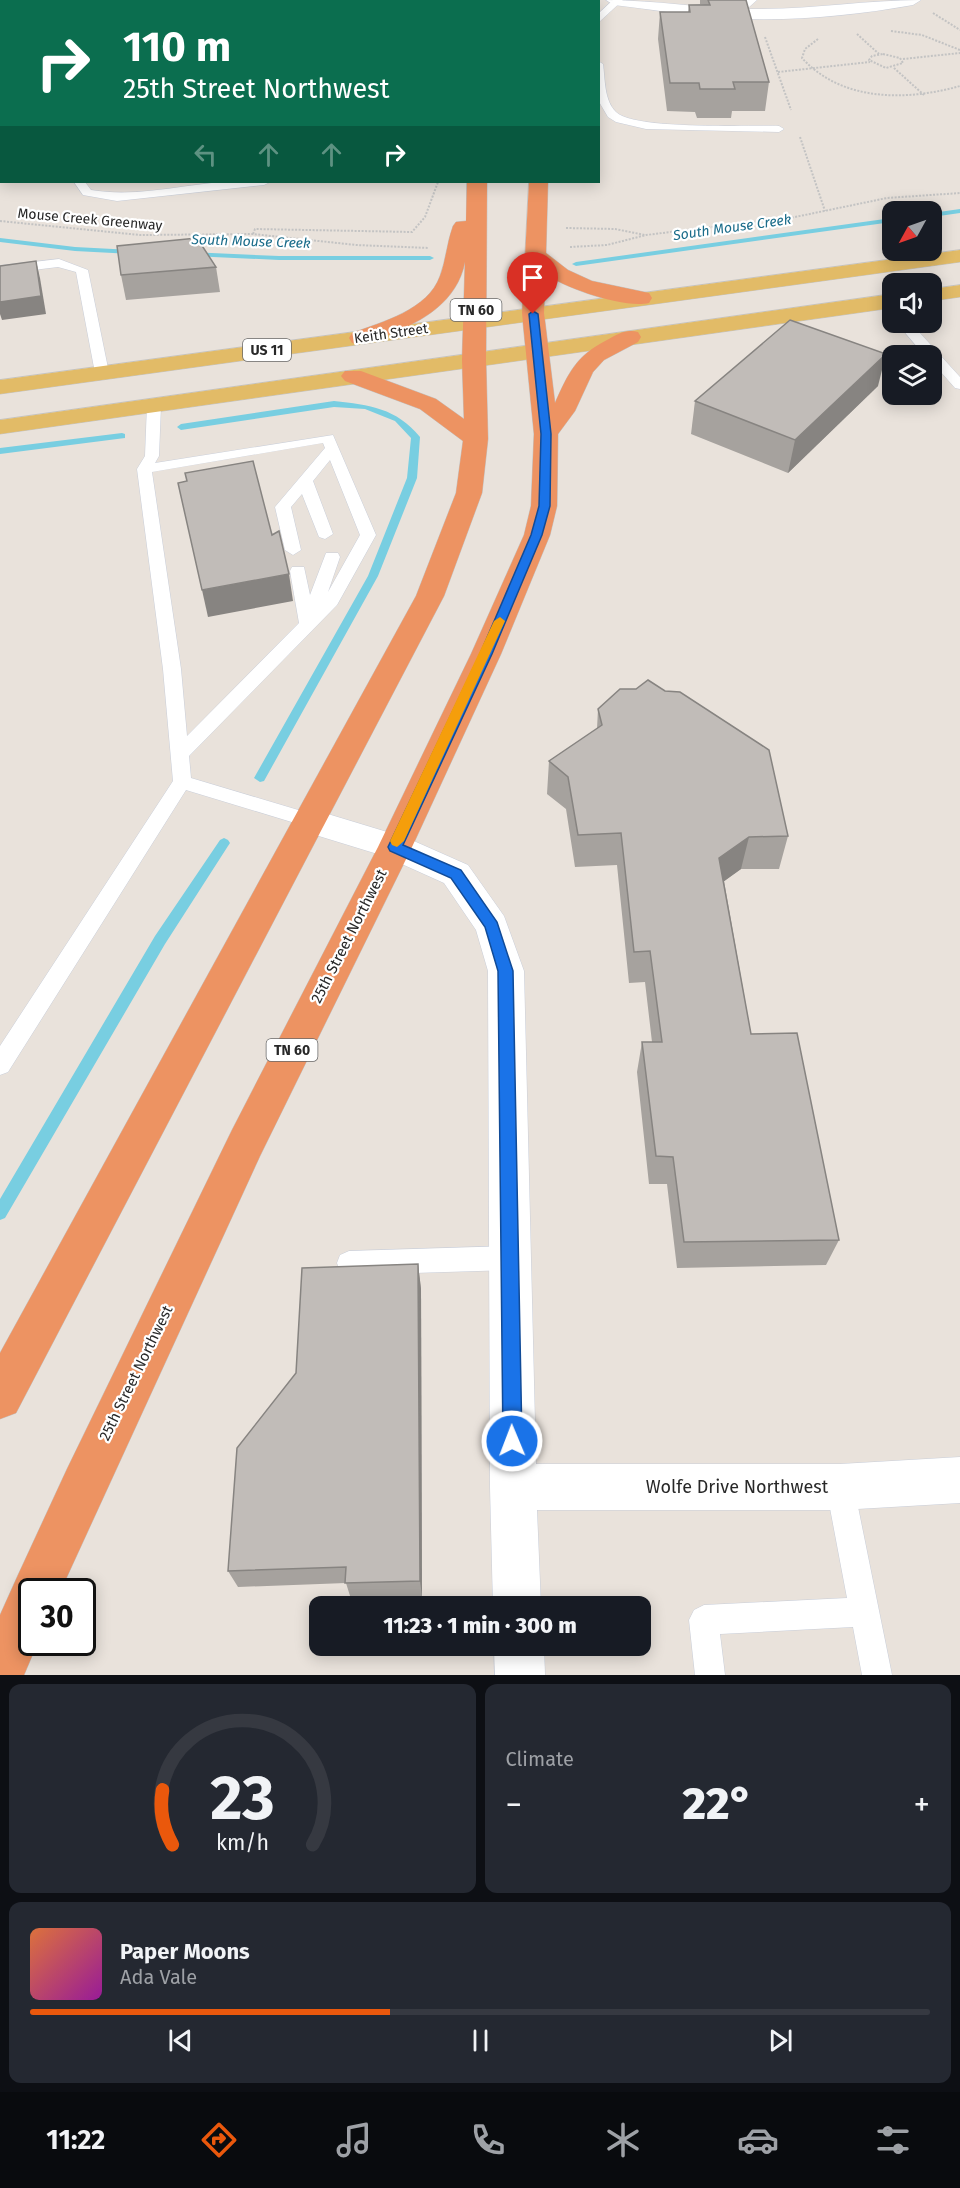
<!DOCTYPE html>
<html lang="en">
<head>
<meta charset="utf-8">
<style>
  body { margin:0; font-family:"Fira Sans",sans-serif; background:#242831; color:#f1f3f6; height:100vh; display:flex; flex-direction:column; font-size:22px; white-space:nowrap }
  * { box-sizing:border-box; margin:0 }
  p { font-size:20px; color:#9ea1a6 }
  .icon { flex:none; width:33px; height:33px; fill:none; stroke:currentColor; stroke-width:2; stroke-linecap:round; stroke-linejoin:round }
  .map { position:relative; height:1675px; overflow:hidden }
  .details { display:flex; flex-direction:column; gap:9px; padding:9px; background:#0d0f14; flex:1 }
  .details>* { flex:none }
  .hud { position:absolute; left:0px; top:0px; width:600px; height:183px; box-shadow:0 3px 15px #0003; background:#0b6e4f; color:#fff; overflow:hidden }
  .needle { width:39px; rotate:230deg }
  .tools { position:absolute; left:882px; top:201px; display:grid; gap:12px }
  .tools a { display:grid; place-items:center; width:60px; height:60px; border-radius:12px; background:#171b24; box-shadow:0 3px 15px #0003; font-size:30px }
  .speed { position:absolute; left:18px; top:1578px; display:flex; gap:12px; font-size:30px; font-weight:700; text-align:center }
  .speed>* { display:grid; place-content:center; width:78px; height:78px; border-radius:50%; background:#171b24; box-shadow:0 3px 15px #0003; line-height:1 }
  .speed .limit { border:3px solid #111; border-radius:9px; background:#fff; color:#111 }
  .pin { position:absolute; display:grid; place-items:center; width:51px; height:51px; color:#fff; margin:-62px -26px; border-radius:50% 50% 50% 0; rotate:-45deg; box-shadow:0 0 6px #0007 }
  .pin .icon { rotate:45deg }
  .me { position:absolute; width:66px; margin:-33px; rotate:359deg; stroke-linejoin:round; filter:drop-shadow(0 0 4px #0008) }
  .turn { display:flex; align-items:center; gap:21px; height:126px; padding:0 24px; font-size:27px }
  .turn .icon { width:78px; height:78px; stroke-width:2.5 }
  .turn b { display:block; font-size:42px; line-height:51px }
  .lanes { display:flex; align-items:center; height:57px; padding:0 24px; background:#0003; justify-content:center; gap:30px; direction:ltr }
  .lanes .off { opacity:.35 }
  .big { font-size:45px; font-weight:800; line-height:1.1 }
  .details .card { flex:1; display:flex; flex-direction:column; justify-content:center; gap:9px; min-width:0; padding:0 21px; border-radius:12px; background:#242831 }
  .details .dial { align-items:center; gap:0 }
  .dial svg { height:156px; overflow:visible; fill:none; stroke:#363941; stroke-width:7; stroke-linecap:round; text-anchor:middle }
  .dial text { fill:#f1f3f6; stroke:none }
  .song { display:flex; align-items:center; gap:18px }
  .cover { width:72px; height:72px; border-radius:9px; background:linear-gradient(135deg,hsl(20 70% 55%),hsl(300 70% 35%)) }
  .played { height:6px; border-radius:3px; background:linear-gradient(90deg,#ea580c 40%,#363941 40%) }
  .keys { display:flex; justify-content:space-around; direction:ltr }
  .heat { display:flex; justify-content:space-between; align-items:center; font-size:33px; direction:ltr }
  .details .tiles { flex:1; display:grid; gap:9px; grid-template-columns:1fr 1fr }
  .card:last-child { grid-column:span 2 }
  .trip { position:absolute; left:309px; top:1596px; width:342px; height:60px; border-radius:12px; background:#171b24; box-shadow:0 3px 15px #0003; font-weight:800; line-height:60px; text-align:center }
  .tab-bar { display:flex; height:96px; justify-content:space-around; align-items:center; background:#090b0e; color:#9ea1a6 }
  .tab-bar .icon { width:42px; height:42px }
  .tab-bar .active { color:#ea580c }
  .tab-bar b { font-size:27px; color:#f1f3f6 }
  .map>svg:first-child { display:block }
</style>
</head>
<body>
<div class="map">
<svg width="960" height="1675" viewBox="0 0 960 1675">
  <rect width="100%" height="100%" fill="#e9e2db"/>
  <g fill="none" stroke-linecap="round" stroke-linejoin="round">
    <!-- stream -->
    <g fill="#78cee1" fill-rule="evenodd">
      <polygon points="960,209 960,213 932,217 932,213"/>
      <polygon points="892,218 892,222 576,266 572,264 576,262"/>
      <polygon points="0,238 75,247 132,250 136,252 132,254 75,251 0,242"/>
      <polygon points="189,252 279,256 430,256 434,258 430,260 279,260 192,256 188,254"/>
      <path d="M334,401c36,4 62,7 86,36l-3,41 -39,98 -114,205 -4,1 -6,-4 114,-202 39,-98 4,-40 -16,-17 -30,-12 -31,-2 -153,23 -4,-3 4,-3z"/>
      <polygon points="122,433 125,434 125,438 0,454 0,448"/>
      <polygon points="224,838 228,840 230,843 228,846 165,944 5,1218 0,1220 0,1199 155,936 220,840"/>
    </g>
    <!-- lane casing -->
    <g stroke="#c9ced9" stroke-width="1">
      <g id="lane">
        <polygon points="613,0 623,0 598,23 598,14"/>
        <polygon points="747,0 757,0 739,16 733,16 733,12"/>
        <polygon points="0,45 2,45 2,59 0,58"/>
        <path d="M598,61l5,3c2,14 1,37 13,48 18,18 132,13 163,14l5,3 -5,3 -133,-3 -30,-7 -8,-5 -10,-17z"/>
        <path d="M74,182h11l6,8c59,10 119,-15 179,-8l-6,3 -147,16 -34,-6z"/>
        <polygon points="59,259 88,270 109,373 107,376 102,377 95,373 76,272 58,267 0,274 0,266"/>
        <polygon points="883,298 892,305 892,316 887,315 877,302"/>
        <polygon points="896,322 910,322 960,377 960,389 955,388 932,362 932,356 925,356"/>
        <path d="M154,401l7,4 -2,51 -4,7 178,-28 43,100 -39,70 -148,151 2,22 124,37 3,5 -3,5 -7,2 -122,-37 -178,282 -8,3v-29l173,-265 -10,-112 -26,-200 8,-13 2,-51zM323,443l2,5 -50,59 10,43 8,5 8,-5 -10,-43 11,-13 17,43 6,2 8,-5 -20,-53 17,-21 30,75 -32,57 12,-35 -2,-4h-12l-16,42 -6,-28h-12l-2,4 9,52 -112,113 -6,-67 -29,-197z"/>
        <polygon points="510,1246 519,1250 522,1258 519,1266 510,1270 349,1275 340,1271 337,1263 340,1255 349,1251"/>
        <polygon points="840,1473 850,1477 854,1487 892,1675 862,1675 853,1627 720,1634 725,1675 695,1675 689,1620 694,1610 704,1605 847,1598 826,1487 830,1477"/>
      </g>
    </g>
    <!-- street casing -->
    <g stroke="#c9ced9" stroke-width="1">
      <g id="street">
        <polygon points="472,0 502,0 471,2"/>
        <path d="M606,0c52,0 103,10 155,9 54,0 106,-9 160,-9l-8,5c-62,11 -126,17 -189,13 -37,-2 -73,-9 -110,-13z"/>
        <rect x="0" y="41" width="2" height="10"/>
        <polygon points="308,808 407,838 468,865 504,916 524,971 536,1464 840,1464 960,1457 960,1503 840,1510 537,1510 541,1606 493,1606 490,1487 488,971 476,930 444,883 384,856 296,829 292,820 296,811"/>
        <polygon points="494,1646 544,1646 545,1675 495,1675"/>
      </g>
    </g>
    <!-- primary casing -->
    <g stroke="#c3c3c3" stroke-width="1">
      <g id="primary">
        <polygon points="960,250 960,262 0,394 0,380"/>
        <polygon points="960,285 960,297 932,301 932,289"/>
        <polygon points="892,294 892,308 0,434 0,420"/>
      </g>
    </g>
    <!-- highway casing -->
    <g stroke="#c3c3c3" stroke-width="1">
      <g id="highway">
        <rect x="483" y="0" width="16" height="2"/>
        <rect x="516" y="0" width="16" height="2"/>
        <path d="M467,182h20l-1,178 2,79 -6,54 -38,103 -428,817 -16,6v-66l416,-757 40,-103 7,-52 -43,-32 -75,-28 -4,-5 4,-5h16l75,28 28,20 -2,-59 3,-98c-8,40 -42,59 -77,73 -12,5 -23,11 -36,8l-3,-5 3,-5c30,-11 76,-23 88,-57 6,-16 7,-34 13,-50l3,-4 10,-1z"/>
        <path d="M529,182h19l-2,71 22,17 24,11 57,12 3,5 -3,5c-25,6 -83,-15 -104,-29l-1,39 11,90c14,-31 21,-47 52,-63 11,-6 19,-11 31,-8l3,5 -3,5 -34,18 -11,12 -18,39 -17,23 -1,72 -7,29 -49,119 -89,193 -152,309 -200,436h-28v50h6l-14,33h-24v-60l18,-40 49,-106 165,-339 146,-283 93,-193 53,-119 7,-29 3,-72 -12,-121z"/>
      </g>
    </g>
    <!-- path -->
    <g stroke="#c3c3c3" stroke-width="2" stroke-dasharray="2 1.5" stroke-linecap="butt">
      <polyline points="933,13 960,30"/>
      <polyline points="891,31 922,35 960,50"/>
      <polyline points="857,34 879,54"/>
      <polyline points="765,37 791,110"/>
      <path d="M818,39l-13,10 -3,9c40,44 105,43 158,28"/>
      <polygon points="883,54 900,58 903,63 886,68 869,60 872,56"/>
      <polyline points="903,59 960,53"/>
      <polyline points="894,68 924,95"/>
      <polyline points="778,72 870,62"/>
      <polyline points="800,137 825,211"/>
      <polyline points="0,221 140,235 253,234 356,245 429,248"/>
      <polyline points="566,228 615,229 645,235"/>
      <polyline points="253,234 255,229 412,232 425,217 438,182"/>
      <polyline points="570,247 607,245 646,235 795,217 887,198 960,193"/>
    </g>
    <!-- lane -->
    <use href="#lane" fill="#fff" fill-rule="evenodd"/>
    <!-- street -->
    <use href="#street" fill="#fff" fill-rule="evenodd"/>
    <!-- primary -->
    <use href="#primary" fill="#e2bb67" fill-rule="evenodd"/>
    <!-- highway -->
    <use href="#highway" fill="#ed9362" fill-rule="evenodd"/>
  </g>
  <!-- wall -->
  <g fill="#a6a29e">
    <polygon points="700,0 746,0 769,82 765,111 732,111 731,118 697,118 695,112 667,111 658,39 660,12 688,12 689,5 705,4 700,4"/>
    <polygon points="216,267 220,292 126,300 121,275"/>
    <polygon points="878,386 788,473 691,434 695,401"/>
    <polygon points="598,709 788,836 779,869 741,869 724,881 751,1034 839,1240 826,1265 677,1268 667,1184 649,1184 637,1072 642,1042 652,1042 645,982 629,983 617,865 575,867 566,809 547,794 549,761 597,729"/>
    <polygon points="418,1264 421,1289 422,1596 351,1599 346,1583 238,1587 228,1571"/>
  </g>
  <!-- shaded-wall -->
  <g fill="#878481">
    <polygon points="127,0 186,0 186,2 111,2"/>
    <polygon points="2,11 2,27 0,27 0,12"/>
    <polygon points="36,261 40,278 46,314 2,320 0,314 0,302"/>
    <polygon points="886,354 878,386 788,473 795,440"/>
    <polygon points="289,574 293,601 208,617 202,590"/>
    <polygon points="749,837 741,869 712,890 719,858"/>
    <polygon points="418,1264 421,1289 422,1596 420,1581"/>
  </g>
  <!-- building -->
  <g fill="#c1bcb8" stroke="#878481" stroke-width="1.5">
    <polygon points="0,0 127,0 111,2 2,2 2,11 0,12"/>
    <rect x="187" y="0" width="226" height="2"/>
    <polygon points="708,0 746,0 769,82 733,82 735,89 700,89 699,83 670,83 660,12 690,12 689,5 710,5"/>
    <polygon points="197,238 216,267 121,275 117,246"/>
    <polygon points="36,261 41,296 0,302 0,266"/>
    <polygon points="790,320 886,354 795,440 695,401"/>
    <polygon points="253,461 272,535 279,531 289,574 202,590 178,483 187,481 185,473"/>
    <polygon points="648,680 665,691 680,692 769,750 788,836 749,837 719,858 751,1034 797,1033 839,1240 684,1242 673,1157 656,1156 642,1042 662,1042 650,951 634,952 621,833 578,835 568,777 549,761 602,725 598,709 620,689 636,689"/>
    <polygon points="418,1264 420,1581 345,1583 346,1567 228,1571 237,1448 296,1373 302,1268"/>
  </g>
  <!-- route -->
  <polygon fill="#1a73e8" stroke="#114b97" stroke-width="1.5" points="533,311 538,314 551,434 550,506 542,535 492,654 403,845 461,870 497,922 513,971 522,1441 519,1448 512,1451 506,1448 503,1441 498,971 485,927 451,878 390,851 388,847 480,654 531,535 539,506 541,434 529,314"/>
  <!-- slow -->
  <polygon fill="#f59e0b" points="500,617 505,621 404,841 397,847 392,845 390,841 494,621"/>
  <g text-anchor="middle" stroke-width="4.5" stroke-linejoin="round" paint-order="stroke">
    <!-- far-street labels -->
    <g font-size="14" fill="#282828" stroke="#fff">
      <text transform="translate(90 219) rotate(5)" y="5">Mouse Creek Greenway</text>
      <text transform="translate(391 333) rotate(-8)" y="5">Keith Street</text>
    </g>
    <!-- far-water labels -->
    <g font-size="14" font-style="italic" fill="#1a6c8a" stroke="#fff">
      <text transform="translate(732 227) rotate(-8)" y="5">South Mouse Creek</text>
      <text transform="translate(251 241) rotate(2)" y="5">South Mouse Creek</text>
    </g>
    <!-- shield labels -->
    <g fill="#fff" stroke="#686868" stroke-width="1.5">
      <rect x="450.5" y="299" width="51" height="22" rx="4.5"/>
      <rect x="243" y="339" width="48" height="22" rx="4.5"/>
      <rect x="266.5" y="1039" width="51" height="22" rx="4.5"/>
    </g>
    <g font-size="14" font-weight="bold" fill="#282828">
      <text x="476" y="315">TN 60</text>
      <text x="267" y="355">US 11</text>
      <text x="292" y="1055">TN 60</text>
    </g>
    <!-- street labels -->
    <g font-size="15" fill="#282828" stroke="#fff">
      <text transform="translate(349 936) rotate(-63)" y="5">25th Street Northwest</text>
      <text transform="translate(136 1373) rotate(-64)" y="5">25th Street Northwest</text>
    </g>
    <!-- near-street labels -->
    <g font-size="18" fill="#282828" stroke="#fff">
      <text x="737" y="1493">Wolfe Drive Northwest</text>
    </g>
  </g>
</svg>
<div class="tools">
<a><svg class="needle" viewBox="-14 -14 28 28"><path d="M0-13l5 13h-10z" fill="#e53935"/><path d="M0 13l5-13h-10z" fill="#9ea1a6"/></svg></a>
<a><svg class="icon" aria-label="sound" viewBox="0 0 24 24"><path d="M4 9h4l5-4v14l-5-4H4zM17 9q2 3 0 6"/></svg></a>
<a><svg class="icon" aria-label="layers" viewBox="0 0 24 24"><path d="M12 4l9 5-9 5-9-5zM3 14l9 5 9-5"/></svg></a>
</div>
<div class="speed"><div class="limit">30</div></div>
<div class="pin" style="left:533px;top:314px;background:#d93025"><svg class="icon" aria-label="arrive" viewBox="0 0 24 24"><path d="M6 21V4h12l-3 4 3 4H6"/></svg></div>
<svg class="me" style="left:512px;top:1441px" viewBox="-20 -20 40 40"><circle r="17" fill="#1a73e8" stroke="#fff" stroke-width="3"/><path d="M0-11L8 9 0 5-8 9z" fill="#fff"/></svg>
<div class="trip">11:23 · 1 min · 300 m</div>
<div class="hud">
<div class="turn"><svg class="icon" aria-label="right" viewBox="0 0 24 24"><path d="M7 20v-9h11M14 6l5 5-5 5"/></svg><div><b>110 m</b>25th Street Northwest</div></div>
<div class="lanes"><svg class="icon off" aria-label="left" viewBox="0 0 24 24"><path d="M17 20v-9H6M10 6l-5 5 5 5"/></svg><svg class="icon off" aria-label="ahead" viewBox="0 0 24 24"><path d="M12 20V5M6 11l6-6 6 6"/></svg><svg class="icon off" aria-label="ahead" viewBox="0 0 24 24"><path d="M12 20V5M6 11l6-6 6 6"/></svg><svg class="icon" aria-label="right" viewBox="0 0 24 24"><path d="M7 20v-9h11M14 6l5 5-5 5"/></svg></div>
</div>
</div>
<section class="details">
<div class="tiles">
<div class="card dial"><svg viewBox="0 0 100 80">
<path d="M14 69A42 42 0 1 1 86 69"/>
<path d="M14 69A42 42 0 0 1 9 41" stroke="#ea580c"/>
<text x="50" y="56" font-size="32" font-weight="700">23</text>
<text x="50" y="72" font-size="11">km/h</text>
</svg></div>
<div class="card"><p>Climate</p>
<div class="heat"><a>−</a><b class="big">22°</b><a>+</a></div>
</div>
<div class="card">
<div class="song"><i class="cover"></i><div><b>Paper Moons</b><p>Ada Vale</p></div></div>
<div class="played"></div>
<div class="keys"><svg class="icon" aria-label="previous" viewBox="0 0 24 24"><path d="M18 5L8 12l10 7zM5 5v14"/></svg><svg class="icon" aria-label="pause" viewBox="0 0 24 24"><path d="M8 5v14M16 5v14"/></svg><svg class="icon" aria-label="next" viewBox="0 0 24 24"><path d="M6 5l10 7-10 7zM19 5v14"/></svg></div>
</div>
</div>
</section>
<nav class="tab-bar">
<b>11:22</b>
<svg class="icon active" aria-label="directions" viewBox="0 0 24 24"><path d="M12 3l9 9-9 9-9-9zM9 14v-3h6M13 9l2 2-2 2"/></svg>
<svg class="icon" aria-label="music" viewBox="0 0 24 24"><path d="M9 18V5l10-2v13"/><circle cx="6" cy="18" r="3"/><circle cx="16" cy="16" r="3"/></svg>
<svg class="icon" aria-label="phone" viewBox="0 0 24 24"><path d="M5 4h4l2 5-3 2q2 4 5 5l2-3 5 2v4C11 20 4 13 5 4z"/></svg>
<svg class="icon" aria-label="climate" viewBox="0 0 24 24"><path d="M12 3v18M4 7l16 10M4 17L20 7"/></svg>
<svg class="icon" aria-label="car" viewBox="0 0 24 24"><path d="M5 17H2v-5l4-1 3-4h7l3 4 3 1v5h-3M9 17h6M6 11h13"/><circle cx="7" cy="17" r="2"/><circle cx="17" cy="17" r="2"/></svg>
<svg class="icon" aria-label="filters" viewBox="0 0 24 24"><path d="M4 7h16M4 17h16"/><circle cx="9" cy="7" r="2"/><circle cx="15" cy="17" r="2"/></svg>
</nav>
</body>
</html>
